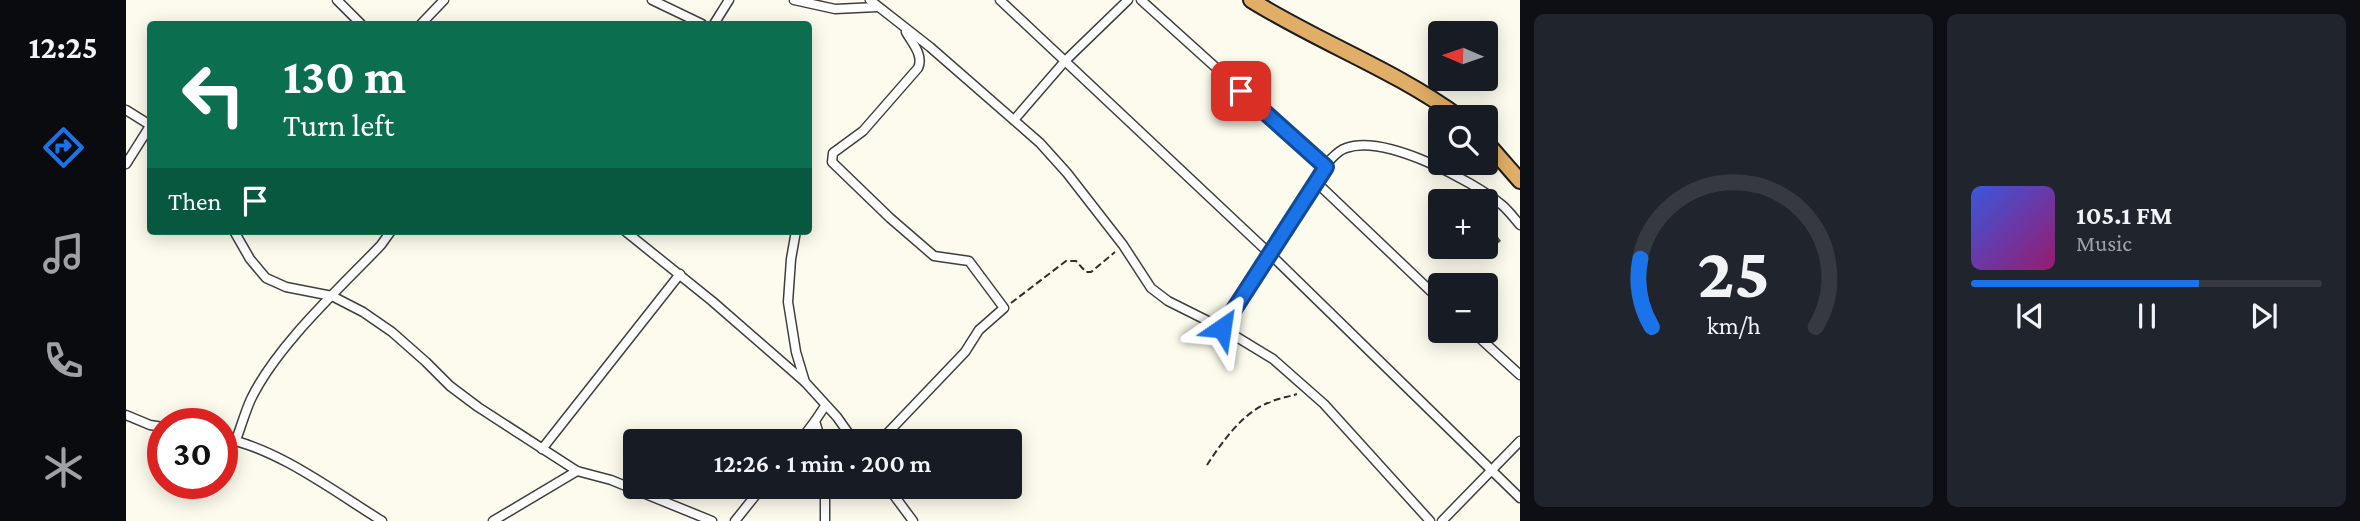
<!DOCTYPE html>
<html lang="en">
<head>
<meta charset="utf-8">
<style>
  body { margin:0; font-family:"Crimson Pro",serif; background:#20242c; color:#f1f3f6; height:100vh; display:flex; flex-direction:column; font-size:26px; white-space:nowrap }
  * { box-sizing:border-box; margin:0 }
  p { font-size:23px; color:#9ea1a6 }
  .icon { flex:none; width:38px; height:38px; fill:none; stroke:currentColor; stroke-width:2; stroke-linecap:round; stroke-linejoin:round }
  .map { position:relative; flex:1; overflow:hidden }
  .sheet { display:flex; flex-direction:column; gap:14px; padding:14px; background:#0d0f14; width:840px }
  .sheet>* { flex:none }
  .guide { position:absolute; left:21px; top:21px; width:665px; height:214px; border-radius:7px; box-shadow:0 4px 18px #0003; background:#0b6e4f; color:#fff; overflow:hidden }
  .needle { width:46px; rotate:272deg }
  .buttons { position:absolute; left:1302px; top:21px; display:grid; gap:14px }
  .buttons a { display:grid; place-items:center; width:70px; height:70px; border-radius:7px; background:#171b24; box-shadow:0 4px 18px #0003; font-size:35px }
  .speed { position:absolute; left:21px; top:408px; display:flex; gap:14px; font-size:35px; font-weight:700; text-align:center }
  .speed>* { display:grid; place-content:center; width:91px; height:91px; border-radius:50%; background:#171b24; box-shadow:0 4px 18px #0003; line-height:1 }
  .speed .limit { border:10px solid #d22; background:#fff; color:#111 }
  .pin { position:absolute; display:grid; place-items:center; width:60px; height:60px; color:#fff; margin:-30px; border-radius:14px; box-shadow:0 4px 10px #0006 }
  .me { position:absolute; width:77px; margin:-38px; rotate:32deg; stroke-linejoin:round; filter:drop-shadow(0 0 5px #0008) }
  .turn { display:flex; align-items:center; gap:24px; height:147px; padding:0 21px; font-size:32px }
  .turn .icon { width:91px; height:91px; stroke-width:2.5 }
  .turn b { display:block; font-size:49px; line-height:60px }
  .then { display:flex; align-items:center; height:66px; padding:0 21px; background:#0003; gap:14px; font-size:26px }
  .sheet .tile { flex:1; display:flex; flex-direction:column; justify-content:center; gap:10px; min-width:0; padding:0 24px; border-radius:10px; background:#20242c }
  .sheet .dial { align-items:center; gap:0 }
  .dial svg { height:182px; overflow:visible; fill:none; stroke:#363941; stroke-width:7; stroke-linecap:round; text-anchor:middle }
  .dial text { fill:#f1f3f6; stroke:none }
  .song { display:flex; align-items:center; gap:21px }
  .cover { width:84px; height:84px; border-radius:10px; background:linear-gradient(135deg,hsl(230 70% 55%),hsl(320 70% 35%)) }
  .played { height:7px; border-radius:4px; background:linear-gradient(90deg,#1a73e8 65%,#363941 65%) }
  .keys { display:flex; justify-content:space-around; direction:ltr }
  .sheet .tiles { flex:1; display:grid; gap:14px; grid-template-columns:repeat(2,1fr) }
  .trip { position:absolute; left:497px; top:429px; width:399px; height:70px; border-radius:7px; background:#171b24; box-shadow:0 4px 18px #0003; font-weight:600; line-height:70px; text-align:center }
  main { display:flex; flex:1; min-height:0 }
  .dock { display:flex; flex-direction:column; width:126px; justify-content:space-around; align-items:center; background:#090b0e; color:#9ea1a6 }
  .dock .icon { width:49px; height:49px }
  .dock .selected { color:#1a73e8 }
  .dock b { font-size:32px; color:#f1f3f6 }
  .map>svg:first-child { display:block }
</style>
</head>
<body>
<main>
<nav class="dock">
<b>12:25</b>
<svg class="icon selected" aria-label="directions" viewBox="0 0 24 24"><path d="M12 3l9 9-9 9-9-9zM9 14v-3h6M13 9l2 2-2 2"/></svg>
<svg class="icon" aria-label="music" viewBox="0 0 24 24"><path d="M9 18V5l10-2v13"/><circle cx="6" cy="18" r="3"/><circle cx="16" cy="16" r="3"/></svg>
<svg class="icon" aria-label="phone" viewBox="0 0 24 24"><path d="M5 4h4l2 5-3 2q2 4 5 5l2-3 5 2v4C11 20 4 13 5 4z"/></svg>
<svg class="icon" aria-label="climate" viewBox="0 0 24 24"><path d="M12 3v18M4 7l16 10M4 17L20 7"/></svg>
</nav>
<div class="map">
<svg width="1394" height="521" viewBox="0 0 1394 521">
  <rect width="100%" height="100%" fill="#fdfbed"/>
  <!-- building -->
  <polygon fill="#534f4a" points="1360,220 1375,241 1360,253"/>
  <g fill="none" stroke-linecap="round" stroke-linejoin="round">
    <!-- street casing -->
    <g stroke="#3f3f3f" stroke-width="11">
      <g id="street">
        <polyline points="211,0 235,24"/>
        <polyline points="526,0 576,24"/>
        <polyline points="668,0 709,9 751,7"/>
        <polyline points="744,0 804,47 914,143 941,173 997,245 1025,288 1042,301 1096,328 1147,359 1198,404 1304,521"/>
        <polyline points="874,0 1143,253 1394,498"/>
        <polyline points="1015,0 1200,167"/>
        <polyline points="295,24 318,0"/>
        <polyline points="588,24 603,0"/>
        <polyline points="0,110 24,125"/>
        <polyline points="888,120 939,61 1002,0"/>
        <polyline points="0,164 24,126"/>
        <polyline points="1190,182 1314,300"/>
        <polyline points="108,231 124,259 140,278 160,287 206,296 237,312 266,332 300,362 324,386 352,407 451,471 485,480 586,521"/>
        <polyline points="499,231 586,301 679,382"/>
        <polyline points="670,231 665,259 662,302 670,352 679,382 711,417 728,441"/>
        <path d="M1096,328l107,-167c5,-5 10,-11 17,-13 39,-14 125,32 156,57 7,6 12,13 18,20"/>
        <polyline points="1346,331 1394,375"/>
        <polyline points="0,415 24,425 37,427"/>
        <path d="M96,438c54,9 113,54 160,83"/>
        <path d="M110,440c5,-13 9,-28 15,-41 26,-54 88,-110 130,-154l10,-14"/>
        <polyline points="674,441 689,421"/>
        <polyline points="695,441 689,421 699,406"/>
        <path d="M754,441l85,-89 14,-22 25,-22 -35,-47 -35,-5 -44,-38 -58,-56 1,-9 30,-22 55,-63c6,-13 -6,-25 -12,-36"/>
        <polyline points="416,449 554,274"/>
        <polyline points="699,486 699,521"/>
        <polyline points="761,486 787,521"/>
        <polyline points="367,521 451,471"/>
        <polyline points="609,521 637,486"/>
        <polyline points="1316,521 1394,441"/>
      </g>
    </g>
    <!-- highway casing -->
    <g stroke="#1d1d1d" stroke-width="18">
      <g id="highway">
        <path d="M1125,0c67,42 144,70 208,117"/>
        <polyline points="1360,142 1394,181"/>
      </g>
    </g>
    <!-- path -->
    <g stroke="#2e2e2e" stroke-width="2" stroke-dasharray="7 3.5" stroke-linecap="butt">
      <polyline points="885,303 940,261 950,261 960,272 965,272 989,252"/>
      <path d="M1081,465c15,-23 36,-53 63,-63 9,-4 18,-5 27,-8"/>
    </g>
    <!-- street -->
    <use href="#street" stroke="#fff" stroke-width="8"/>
    <!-- highway -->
    <use href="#highway" stroke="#e1ae67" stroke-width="14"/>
  </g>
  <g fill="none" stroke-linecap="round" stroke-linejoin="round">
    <!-- route casing -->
    <g stroke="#114b97" stroke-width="18">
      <polyline id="route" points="1096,328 1200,167 1115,91"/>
    </g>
    <!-- route -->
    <use href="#route" stroke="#1a73e8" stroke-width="12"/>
  </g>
</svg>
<div class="buttons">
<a><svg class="needle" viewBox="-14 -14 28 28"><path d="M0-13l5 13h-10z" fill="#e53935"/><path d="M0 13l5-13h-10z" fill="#9ea1a6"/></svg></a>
<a><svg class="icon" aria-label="search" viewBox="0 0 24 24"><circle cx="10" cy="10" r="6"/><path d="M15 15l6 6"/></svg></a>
<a>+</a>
<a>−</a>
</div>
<div class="speed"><div class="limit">30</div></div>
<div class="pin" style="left:1115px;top:91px;background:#d93025"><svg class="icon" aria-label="arrive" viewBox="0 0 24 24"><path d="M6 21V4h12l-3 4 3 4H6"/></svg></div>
<svg class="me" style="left:1096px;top:328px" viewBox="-20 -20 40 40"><path d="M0-17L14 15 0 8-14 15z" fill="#1a73e8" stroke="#fff" stroke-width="4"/></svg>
<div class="trip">12:26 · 1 min · 200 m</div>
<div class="guide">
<div class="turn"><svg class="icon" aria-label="left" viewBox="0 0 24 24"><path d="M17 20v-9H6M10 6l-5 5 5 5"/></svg><div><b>130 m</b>Turn left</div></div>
<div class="then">Then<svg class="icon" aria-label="arrive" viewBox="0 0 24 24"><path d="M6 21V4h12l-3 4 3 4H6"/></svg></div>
</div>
</div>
<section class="sheet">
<div class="tiles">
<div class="tile dial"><svg viewBox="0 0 100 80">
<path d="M14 69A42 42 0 1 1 86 69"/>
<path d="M14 69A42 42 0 0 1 9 39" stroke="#1a73e8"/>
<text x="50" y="56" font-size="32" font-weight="700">25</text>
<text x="50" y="72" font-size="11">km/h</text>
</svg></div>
<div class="tile">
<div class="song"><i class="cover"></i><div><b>105.1 FM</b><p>Music</p></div></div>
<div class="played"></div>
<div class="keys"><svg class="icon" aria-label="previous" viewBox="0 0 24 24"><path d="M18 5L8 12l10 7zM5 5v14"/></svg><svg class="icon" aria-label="pause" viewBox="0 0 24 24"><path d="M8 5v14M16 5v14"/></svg><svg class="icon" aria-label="next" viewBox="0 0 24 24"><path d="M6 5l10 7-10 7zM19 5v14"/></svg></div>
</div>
</div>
</section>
</main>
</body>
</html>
